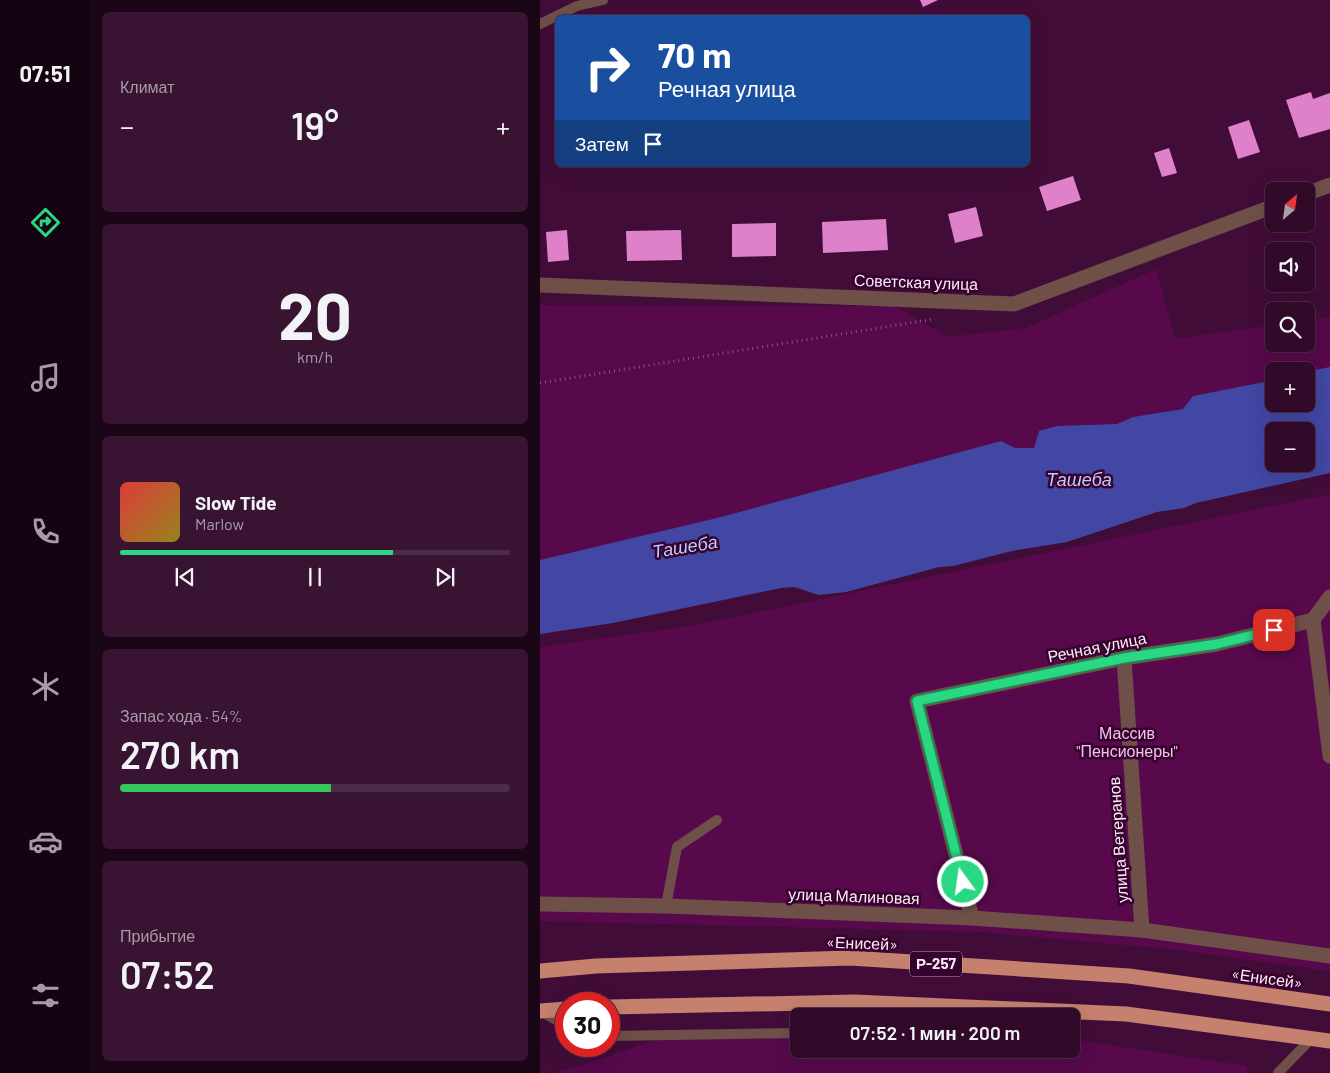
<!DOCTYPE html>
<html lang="ru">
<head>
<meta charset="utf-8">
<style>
  body { margin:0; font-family:Barlow,sans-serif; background:#391332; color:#f1f3f6; height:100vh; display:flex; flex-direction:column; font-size:19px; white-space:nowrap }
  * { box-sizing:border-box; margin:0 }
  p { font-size:16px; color:#a89aa8 }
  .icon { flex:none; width:28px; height:28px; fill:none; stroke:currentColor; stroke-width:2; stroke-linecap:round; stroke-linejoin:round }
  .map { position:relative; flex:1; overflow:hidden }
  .side { display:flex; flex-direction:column; gap:12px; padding:12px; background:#1b0617; width:450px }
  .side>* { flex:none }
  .banner { position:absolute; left:15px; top:15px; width:475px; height:152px; border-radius:8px; box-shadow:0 5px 20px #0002,0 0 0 1px #4c2b47; background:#1a4fa0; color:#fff; overflow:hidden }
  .needle { width:32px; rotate:29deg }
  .tools { position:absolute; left:725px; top:182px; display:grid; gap:10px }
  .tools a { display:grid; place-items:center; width:50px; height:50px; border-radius:8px; background:#310a2a; box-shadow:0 5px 20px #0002,0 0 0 1px #4c2b47; font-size:25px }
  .speed { position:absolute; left:15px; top:992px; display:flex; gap:10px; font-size:25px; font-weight:700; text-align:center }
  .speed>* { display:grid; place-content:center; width:65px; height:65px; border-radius:50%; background:#310a2a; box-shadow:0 5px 20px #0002,0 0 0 1px #4c2b47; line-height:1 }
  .speed .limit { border:8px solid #d22; background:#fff; color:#111 }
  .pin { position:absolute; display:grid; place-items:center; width:42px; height:42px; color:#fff; margin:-21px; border-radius:10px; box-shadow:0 2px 8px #0006 }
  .me { position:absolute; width:55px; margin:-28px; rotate:346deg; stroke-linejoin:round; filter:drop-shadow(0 0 4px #0008) }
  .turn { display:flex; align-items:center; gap:18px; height:105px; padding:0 20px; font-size:22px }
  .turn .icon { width:65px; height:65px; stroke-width:2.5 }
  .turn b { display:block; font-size:35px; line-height:42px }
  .then { display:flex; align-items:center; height:48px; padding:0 20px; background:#0003; gap:10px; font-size:19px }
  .big { font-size:38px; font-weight:600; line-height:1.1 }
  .side .tile { flex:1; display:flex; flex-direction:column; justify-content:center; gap:8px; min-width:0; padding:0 18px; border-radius:8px; background:#391332 }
  .side .dial { align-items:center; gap:0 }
  .dial b { font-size:65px; line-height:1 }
  .song { display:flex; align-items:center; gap:15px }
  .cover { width:60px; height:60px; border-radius:8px; background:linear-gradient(135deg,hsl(0 70% 55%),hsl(50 70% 35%)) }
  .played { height:5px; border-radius:2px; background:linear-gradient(90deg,#2ad884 70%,#4c2b47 70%) }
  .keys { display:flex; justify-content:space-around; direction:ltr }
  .heat { display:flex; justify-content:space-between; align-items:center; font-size:28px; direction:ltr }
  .charge { height:8px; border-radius:4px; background:linear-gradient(90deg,#34c759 54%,#4c2b47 0) }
  .trip { position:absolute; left:250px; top:1008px; width:290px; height:50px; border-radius:8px; background:#310a2a; box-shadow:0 5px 20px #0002,0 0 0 1px #4c2b47; font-weight:600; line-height:50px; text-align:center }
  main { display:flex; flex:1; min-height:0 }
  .dock { display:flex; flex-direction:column; width:90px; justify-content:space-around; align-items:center; background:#140411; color:#a89aa8 }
  .dock .icon { width:35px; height:35px }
  .dock .on { color:#2ad884 }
  .dock b { font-size:22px; color:#f1f3f6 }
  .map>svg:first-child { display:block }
</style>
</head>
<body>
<main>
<nav class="dock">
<b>07:51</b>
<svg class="icon on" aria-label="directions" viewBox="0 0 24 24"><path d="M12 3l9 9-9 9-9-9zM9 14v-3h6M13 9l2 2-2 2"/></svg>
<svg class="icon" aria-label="music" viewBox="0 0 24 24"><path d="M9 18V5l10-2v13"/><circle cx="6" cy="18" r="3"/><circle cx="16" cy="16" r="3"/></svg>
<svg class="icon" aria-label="phone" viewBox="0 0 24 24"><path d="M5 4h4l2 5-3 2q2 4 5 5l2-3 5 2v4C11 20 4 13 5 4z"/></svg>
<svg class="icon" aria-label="climate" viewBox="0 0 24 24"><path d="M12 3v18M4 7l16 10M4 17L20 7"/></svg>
<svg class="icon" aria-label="car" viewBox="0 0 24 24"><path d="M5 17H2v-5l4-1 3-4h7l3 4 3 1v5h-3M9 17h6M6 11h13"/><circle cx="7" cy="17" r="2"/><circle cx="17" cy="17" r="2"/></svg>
<svg class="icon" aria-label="filters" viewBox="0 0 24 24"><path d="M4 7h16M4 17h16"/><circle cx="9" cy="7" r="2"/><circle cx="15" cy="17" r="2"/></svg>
</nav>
<section class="side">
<div class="tile"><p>Климат</p>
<div class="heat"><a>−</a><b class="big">19°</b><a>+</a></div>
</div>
<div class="tile dial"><b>20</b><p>km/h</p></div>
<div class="tile">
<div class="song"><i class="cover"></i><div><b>Slow Tide</b><p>Marlow</p></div></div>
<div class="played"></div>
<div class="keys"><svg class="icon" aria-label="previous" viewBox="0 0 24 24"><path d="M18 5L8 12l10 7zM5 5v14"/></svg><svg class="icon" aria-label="pause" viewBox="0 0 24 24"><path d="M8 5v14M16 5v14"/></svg><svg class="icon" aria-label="next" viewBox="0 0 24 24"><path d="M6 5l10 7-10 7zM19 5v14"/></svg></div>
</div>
<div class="tile"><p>Запас хода · 54%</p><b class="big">270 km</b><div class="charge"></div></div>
<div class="tile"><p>Прибытие</p><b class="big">07:52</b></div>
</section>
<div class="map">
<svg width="790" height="1073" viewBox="0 0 790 1073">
  <rect width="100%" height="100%" fill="#410d38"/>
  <!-- green -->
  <g fill="#57094b">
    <polygon points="616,269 635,339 734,325 734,344 766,344 766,320 790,316 790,367 770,371 766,375 766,371 734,371 734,380 653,396 643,409 593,417 577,424 517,426 494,448 475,448 461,441 181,517 0,560 0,305 355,306 407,337 486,328"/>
    <polygon points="790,494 790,971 629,949 442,932 0,921 0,647 156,625"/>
    <polygon points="150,1029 259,1032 259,1049 531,1049 531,1039 537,1040 707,1066 707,1073 17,1073"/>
  </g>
  <!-- water -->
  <path fill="#4147a3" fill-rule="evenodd" d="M790,367v106l-134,30 -12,5 -27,4 -90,30 -55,9 -59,15 -14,1 -93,25 -27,3 -25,-8 -13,1 -168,35 -73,11v-74l181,-43 280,-76 14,7h19l5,-17 18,-5 60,-2 16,-7 50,-8 10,-13 81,-16v24h32v-29l4,-4zM734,431h32v33h-32z"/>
  <!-- building -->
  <g fill="#df81ca">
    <polygon points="380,0 398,0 383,7"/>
    <polygon points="771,92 773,99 790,93 790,129 759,138 746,100"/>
    <polygon points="709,120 720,152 698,159 688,127"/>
    <polygon points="629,148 637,173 622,177 614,153"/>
    <polygon points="533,176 541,200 507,211 499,187"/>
    <polygon points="436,207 443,236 415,243 408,214"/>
    <polygon points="346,219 348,250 283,253 282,222"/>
    <polygon points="236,223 236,256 192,257 192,224"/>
    <polygon points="27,230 29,260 8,262 6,232"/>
    <polygon points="141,230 142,260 87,261 86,231"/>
  </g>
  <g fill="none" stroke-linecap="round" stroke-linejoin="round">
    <!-- path -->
    <polyline stroke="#815879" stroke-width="3" stroke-dasharray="1 4" stroke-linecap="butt" points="0,383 394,319"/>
    <!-- service -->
    <g stroke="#6f5048" stroke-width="10">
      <polyline points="0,24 37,6 63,0"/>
      <polyline points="126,906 137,847 177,820"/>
      <polyline points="1,1011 26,1026"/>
      <polyline points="268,1016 278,1002"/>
      <polyline points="69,1036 257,1033 259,1031"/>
      <polyline points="738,1073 771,1039"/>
    </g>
    <!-- minor -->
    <g stroke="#6f5048" stroke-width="15">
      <polyline points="773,620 790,756"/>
      <polyline points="773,620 790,597"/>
      <polyline points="584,658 602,930"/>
      <polyline points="0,904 126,906 432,918 377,701 584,658 677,644 773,620"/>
      <polyline points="432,918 602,930 790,956"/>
    </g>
    <!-- tertiary -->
    <g stroke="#6f5048" stroke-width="15">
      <polyline points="766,194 790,185"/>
      <polyline points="0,285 474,304 734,206"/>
    </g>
    <!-- trunk -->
    <g stroke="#c5806e" stroke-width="15">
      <polyline points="0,971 56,966 310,958 589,976 790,1004"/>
      <polyline points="69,1007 315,1002 586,1014 790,1041"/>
      <polyline points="0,1011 26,1009"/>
    </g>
  </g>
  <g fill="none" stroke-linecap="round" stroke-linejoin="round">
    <!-- route casing -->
    <g stroke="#1b8c56" stroke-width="12">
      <polyline id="route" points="423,882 377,701 584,658 677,644 734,630"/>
    </g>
    <!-- route -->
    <use href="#route" stroke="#2ad884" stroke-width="9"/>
  </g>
  <g text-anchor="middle" stroke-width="5" stroke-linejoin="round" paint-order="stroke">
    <!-- shield labels -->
    <rect fill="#36022e" stroke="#c3a4bc" stroke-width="1" x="370" y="951.5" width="52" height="25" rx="4"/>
    <g font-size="15" font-weight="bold" fill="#ffeaf9">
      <text x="396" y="969">Р-257</text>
    </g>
    <!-- street labels -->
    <g font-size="16" fill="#ffeaf9" stroke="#36022e">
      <text transform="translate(376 282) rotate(2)" y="6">Советская улица</text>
      <text transform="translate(557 647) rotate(-11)" y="6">Речная улица</text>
      <text transform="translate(578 840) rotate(-94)" y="6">улица Ветеранов</text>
      <text transform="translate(314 896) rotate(2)" y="6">улица Малиновая</text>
      <text transform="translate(322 943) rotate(2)" y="6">«Енисей»</text>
      <text transform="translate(727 978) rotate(8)" y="6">«Енисей»</text>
    </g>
    <!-- park labels -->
    <g font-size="16" fill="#f3c3e6" stroke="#36022e">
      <text x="587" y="739">Массив<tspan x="587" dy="18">"Пенсионеры"</tspan></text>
    </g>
    <!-- water labels -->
    <g font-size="18" font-style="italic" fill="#c1ccfd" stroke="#36022e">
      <text x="539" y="486">Ташеба</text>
      <text transform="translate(145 547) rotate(-9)" y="6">Ташеба</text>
    </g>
  </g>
</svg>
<div class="tools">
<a><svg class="needle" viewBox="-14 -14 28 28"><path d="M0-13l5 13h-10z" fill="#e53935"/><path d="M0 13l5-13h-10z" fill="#a89aa8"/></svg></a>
<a><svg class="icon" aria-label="sound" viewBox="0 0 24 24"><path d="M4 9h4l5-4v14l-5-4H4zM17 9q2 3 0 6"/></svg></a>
<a><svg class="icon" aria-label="search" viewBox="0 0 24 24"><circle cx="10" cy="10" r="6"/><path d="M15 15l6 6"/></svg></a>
<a>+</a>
<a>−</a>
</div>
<div class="speed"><div class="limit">30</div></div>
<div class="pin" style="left:734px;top:630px;background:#d93025"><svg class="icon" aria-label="arrive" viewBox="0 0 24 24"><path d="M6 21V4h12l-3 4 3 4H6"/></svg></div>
<svg class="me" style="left:423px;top:882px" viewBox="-20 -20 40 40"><circle r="17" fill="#2ad884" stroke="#fff" stroke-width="3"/><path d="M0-11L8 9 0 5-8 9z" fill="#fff"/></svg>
<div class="trip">07:52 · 1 мин · 200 m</div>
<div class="banner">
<div class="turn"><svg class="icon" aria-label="right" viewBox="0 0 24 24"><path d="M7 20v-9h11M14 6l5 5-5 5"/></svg><div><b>70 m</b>Речная улица</div></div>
<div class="then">Затем<svg class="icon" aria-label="arrive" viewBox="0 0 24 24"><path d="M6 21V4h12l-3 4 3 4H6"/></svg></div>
</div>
</div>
</main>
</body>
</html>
